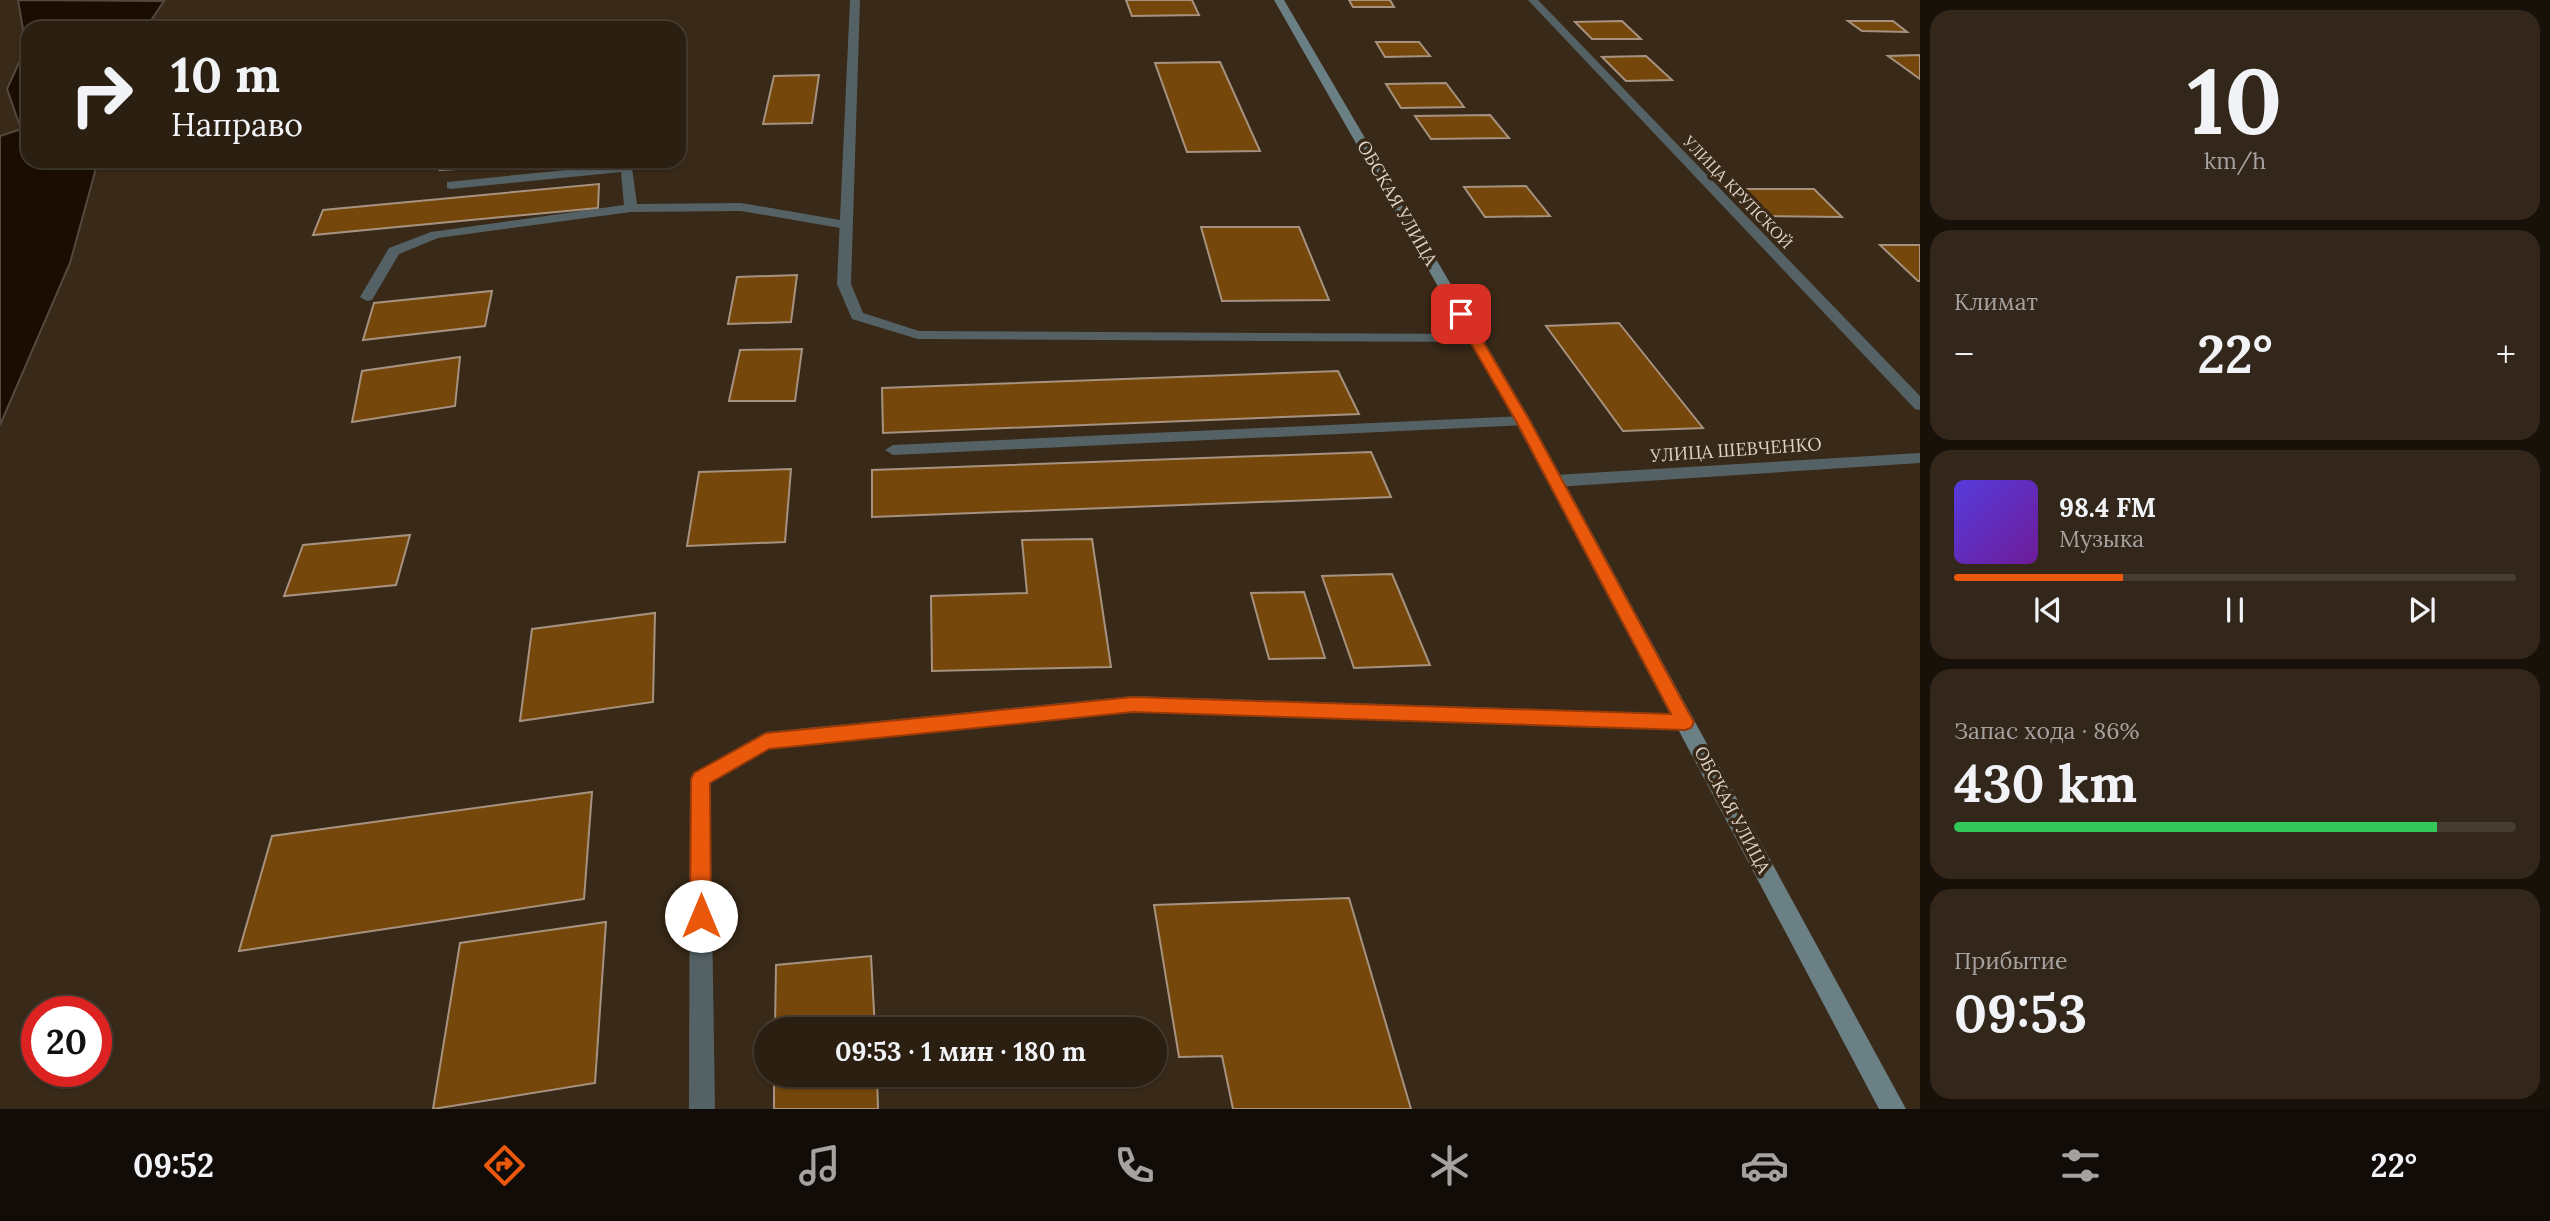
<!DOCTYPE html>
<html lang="ru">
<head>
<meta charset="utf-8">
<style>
  body { margin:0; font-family:Lora,serif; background:#33271b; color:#f1f3f6; height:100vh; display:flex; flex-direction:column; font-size:26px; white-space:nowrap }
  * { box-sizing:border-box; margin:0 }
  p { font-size:23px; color:#a6a29f }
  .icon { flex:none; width:38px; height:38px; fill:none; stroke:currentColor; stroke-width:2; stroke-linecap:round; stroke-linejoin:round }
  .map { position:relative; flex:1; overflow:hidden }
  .drawer { display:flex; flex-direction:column; gap:10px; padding:10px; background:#18110a; width:630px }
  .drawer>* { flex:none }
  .banner { position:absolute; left:21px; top:21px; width:665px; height:147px; border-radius:21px; box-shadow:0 2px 5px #0004,0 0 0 2px #473d32; background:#2b1f12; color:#f1f3f6; overflow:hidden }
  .speed { position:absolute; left:21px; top:996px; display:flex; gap:14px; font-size:35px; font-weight:700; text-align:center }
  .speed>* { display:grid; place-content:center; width:91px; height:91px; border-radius:50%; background:#2b1f12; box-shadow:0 2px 5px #0004,0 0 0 2px #473d32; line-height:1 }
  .speed .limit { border:10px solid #d22; background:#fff; color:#111 }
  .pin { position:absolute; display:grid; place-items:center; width:60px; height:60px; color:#fff; margin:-30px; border-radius:14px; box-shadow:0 4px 10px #0006 }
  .me { position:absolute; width:77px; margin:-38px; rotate:0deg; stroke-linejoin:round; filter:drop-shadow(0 0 5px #0008) }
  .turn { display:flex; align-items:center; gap:24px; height:147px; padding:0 35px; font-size:32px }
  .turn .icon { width:91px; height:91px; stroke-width:2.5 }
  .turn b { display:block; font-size:49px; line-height:60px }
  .big { font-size:52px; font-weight:700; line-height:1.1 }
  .drawer .tile { flex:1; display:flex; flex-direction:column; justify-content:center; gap:10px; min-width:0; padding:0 24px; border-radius:21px; background:#33271b }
  .drawer .dial { align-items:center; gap:0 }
  .dial b { font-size:91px; line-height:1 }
  .song { display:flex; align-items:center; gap:21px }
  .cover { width:84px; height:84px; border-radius:10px; background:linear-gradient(135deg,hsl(250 70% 55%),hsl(280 70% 35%)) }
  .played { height:7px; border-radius:4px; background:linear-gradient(90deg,#ea580c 30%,#473d32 30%) }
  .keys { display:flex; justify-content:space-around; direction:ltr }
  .heat { display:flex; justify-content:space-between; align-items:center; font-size:38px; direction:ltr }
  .charge { height:10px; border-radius:5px; background:linear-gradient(90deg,#34c759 86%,#473d32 0) }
  .trip { position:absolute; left:754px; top:1017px; width:413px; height:70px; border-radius:35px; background:#2b1f12; box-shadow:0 2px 5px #0004,0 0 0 2px #473d32; font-weight:700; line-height:70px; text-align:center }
  .tabs { display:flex; height:112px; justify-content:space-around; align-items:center; background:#110c07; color:#a6a29f }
  .tabs .icon { width:49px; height:49px }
  .tabs .on { color:#ea580c }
  .tabs b { font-size:32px; color:#f1f3f6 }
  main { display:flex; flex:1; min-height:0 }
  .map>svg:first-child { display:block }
</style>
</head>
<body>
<main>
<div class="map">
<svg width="1920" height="1109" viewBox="0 0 1920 1109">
  <rect width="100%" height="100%" fill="#392918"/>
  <!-- water -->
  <polygon fill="#1b0d01" stroke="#56483d" stroke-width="2" points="18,0 164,1 146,28 28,28 28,161 98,161 70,263 0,425 0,136 21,129 7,89 26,47"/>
  <!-- building -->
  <g fill="#75470b" stroke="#a6927f" stroke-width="2">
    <polygon points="1126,0 1192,0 1199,15 1132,16"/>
    <polygon points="1349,0 1390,0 1394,7 1353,7"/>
    <polygon points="1622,21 1641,39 1592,39 1575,22"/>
    <polygon points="1848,21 1893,21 1907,32 1862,31"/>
    <polygon points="1376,42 1419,42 1430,56 1385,57"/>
    <polygon points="1920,55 1920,79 1888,56"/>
    <polygon points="1646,56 1672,80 1626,81 1602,57"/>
    <polygon points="1220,62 1260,151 1187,152 1155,63"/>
    <polygon points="819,75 812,123 763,124 774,76"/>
    <polygon points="1446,83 1464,107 1401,108 1386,84"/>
    <polygon points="1490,115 1509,138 1431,139 1415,116"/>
    <polygon points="444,161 498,161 496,167 440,170"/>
    <polygon points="599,184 598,208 313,235 323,210"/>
    <polygon points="1526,186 1550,216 1485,217 1464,187"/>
    <polygon points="1738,189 1814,189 1842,217 1763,216"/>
    <polygon points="1201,227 1299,227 1329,300 1222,301"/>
    <polygon points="1880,245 1920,245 1920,281 1918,281"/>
    <polygon points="797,275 791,322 728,324 737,277"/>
    <polygon points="492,291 485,326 363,340 374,303"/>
    <polygon points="1619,323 1703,428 1623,431 1546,326"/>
    <polygon points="802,349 795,401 729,401 740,350"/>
    <polygon points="460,357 455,406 352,422 362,371"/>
    <polygon points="1338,371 1359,414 883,433 882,388"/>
    <polygon points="1371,452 1391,497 872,517 872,470"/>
    <polygon points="791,469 785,542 687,546 699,472"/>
    <polygon points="410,535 396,585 284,596 303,545"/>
    <polygon points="1092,539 1111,667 932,671 931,596 1027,593 1022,540"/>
    <polygon points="1392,574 1430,665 1354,668 1322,576"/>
    <polygon points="1304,592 1325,658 1269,659 1251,593"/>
    <polygon points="655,613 653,702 520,721 532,629"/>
    <polygon points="592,792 584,899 239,951 272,836"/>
    <polygon points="1349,898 1411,1109 1233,1109 1222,1056 1179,1057 1154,905"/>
    <polygon points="606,922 595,1083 433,1109 460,943"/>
    <polygon points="871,956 875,1029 775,1029 776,965"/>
    <polygon points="774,1074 877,1074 878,1109 774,1109"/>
  </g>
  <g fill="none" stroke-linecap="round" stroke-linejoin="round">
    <!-- lane -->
    <g fill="#556265" fill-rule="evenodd">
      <polygon points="626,164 632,168 637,204 741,203 846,221 852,225 846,229 741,211 631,212 438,238 399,254 372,300 367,301 360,297 389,248 431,232 624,205 621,172 451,189 447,188 447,182"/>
      <polygon points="1523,416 1531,421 1528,425 893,455 885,450 893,445"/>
      <polygon points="1133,696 1685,714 1692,716 1695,722 1692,728 1685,730 1133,712 769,749 710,784 715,1109 689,1109 690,779 693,773 766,732"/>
    </g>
    <!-- street -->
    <g fill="#556265" fill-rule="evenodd">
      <polygon points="850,0 860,0 851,284 863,313 919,331 1475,334 1482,338 1475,342 918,339 852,319 837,284"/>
      <polygon points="1528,0 1538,0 1920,396 1920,410 1915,409"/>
      <polygon points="1920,453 1920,463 1555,487 1547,481 1555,475"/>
    </g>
    <!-- secondary -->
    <polygon fill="#6b8085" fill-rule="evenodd" points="1274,0 1284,0 1531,421 1906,1109 1879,1109 1515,421"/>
  </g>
  <!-- route -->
  <polygon fill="#ea580c" stroke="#983908" stroke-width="2" points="1461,310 1467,314 1530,421 1691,717 1694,722 1691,728 1685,730 1133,712 769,749 710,783 711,916 708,924 701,927 694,924 690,916 691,779 694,773 766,733 1133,697 1671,714 1516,421 1454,314"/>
  <g text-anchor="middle" stroke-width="7" stroke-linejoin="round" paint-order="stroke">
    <!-- far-street labels -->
    <g font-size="16" fill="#ded3c9" stroke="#392918">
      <text transform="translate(1738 192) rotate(46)" y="6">УЛИЦА КРУПСКОЙ</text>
    </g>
    <!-- street labels -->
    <g font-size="18" fill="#ded3c9" stroke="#392918">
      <text transform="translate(1397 203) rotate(60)" y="6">ОБСКАЯ УЛИЦА</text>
      <text transform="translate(1736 450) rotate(-4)" y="6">УЛИЦА ШЕВЧЕНКО</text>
      <text transform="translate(1732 810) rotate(62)" y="6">ОБСКАЯ УЛИЦА</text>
    </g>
  </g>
</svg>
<div class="speed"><div class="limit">20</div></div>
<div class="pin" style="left:1461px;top:314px;background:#d93025"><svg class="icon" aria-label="arrive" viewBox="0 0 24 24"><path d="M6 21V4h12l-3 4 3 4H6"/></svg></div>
<svg class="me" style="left:701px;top:916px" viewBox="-20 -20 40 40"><circle r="19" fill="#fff"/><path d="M0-13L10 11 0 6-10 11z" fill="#ea580c"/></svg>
<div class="trip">09:53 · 1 мин · 180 m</div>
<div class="banner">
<div class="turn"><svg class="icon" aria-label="right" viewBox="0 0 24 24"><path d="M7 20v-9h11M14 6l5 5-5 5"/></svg><div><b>10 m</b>Направо</div></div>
</div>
</div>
<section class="drawer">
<div class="tile dial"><b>10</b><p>km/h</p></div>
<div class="tile"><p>Климат</p>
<div class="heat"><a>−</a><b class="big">22°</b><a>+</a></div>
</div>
<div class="tile">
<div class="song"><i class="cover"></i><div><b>98.4 FM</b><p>Музыка</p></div></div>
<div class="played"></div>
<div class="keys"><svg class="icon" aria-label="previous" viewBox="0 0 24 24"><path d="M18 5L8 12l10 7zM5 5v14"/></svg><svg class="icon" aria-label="pause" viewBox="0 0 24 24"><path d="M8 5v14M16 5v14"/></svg><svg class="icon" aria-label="next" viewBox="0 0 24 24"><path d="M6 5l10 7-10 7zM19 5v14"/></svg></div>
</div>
<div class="tile"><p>Запас хода · 86%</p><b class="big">430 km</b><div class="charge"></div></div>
<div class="tile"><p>Прибытие</p><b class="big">09:53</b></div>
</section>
</main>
<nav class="tabs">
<b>09:52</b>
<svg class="icon on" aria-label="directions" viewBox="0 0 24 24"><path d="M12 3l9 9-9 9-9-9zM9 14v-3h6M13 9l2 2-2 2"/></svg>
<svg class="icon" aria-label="music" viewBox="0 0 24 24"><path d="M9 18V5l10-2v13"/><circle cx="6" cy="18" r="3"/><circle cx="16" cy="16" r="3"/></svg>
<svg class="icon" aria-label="phone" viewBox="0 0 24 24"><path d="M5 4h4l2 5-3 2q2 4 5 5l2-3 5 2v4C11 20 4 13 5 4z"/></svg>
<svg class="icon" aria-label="climate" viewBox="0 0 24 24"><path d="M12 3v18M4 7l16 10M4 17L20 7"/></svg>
<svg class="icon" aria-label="car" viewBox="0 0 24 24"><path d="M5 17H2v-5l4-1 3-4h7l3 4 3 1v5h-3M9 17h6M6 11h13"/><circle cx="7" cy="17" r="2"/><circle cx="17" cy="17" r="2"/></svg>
<svg class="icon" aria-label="filters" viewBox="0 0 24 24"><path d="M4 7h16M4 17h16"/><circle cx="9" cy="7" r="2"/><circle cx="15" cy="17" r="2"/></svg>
<b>22°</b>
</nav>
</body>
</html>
